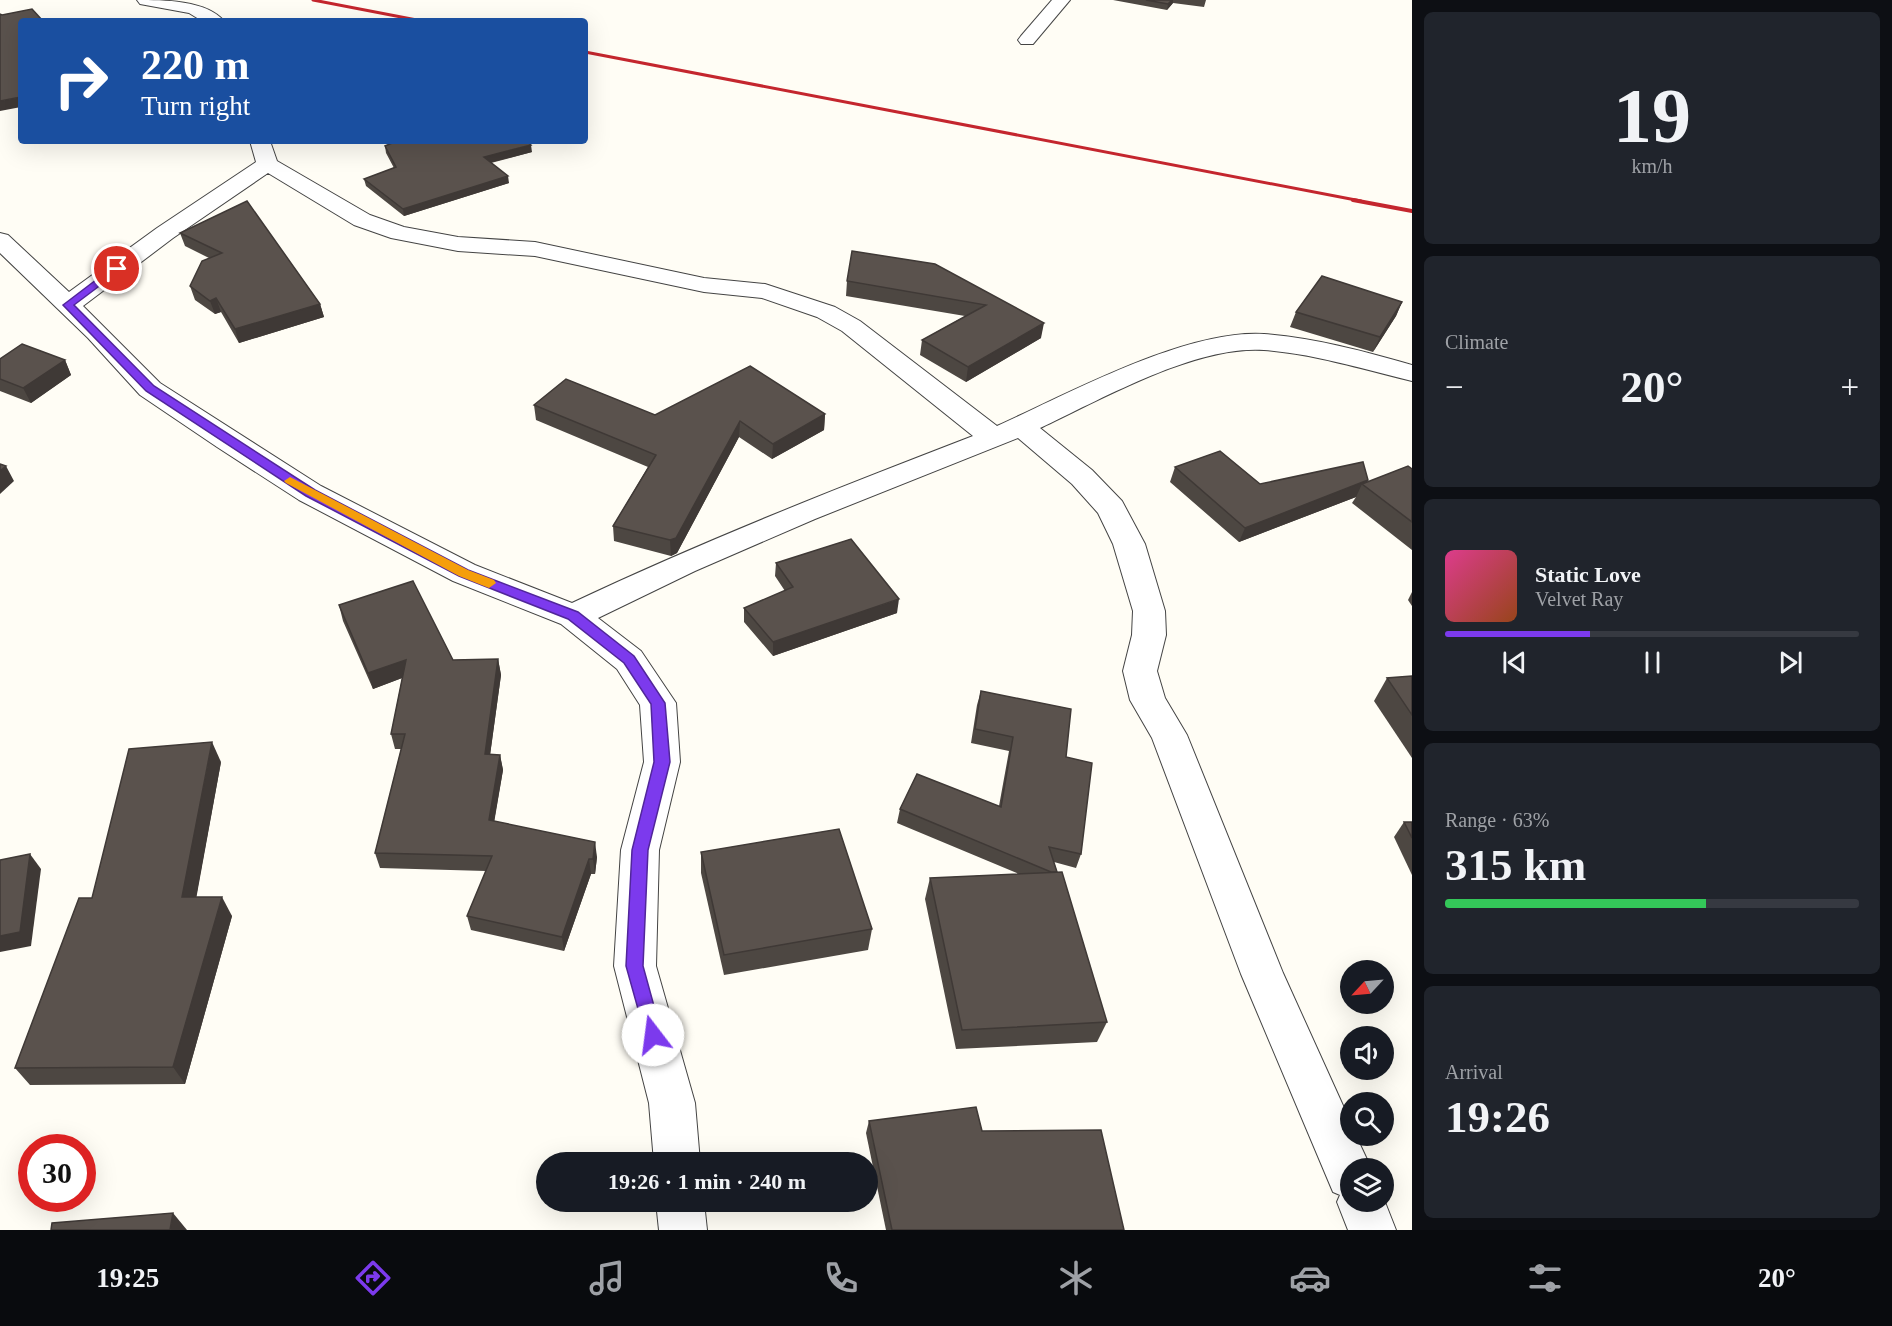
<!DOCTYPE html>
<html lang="en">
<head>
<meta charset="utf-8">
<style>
  body { margin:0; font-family:"Times New Roman",serif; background:#20242c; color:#f1f3f6; height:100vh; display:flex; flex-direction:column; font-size:22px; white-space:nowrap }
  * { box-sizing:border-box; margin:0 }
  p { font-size:20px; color:#9ea1a6 }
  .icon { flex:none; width:33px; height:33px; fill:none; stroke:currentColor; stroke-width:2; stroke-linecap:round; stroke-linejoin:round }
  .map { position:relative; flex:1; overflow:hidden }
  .side { display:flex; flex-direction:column; gap:12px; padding:12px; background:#0d0f14; width:480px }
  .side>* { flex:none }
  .banner { position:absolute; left:18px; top:18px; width:570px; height:126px; border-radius:6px; box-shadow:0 6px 24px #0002; background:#1a4fa0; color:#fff; overflow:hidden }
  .needle { width:39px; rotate:244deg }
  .tools { position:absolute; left:1340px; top:960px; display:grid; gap:12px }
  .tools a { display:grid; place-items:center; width:54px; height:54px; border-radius:50%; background:#171b24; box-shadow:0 6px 24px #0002; font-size:30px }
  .speed { position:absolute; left:18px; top:1134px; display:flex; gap:12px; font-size:30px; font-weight:700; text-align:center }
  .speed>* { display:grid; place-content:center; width:78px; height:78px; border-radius:50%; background:#171b24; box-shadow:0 6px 24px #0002; line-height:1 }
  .speed .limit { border:9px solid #d22; background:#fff; color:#111 }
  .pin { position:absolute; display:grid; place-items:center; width:51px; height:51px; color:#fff; margin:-26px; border:3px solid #fff; border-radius:50%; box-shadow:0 2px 6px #0007 }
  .me { position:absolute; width:66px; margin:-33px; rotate:345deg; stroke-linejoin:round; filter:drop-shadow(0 0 4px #0008) }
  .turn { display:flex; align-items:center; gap:21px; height:126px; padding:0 24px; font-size:27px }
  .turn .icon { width:78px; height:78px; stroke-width:2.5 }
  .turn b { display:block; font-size:42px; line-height:51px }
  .big { font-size:45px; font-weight:700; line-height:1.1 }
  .side .card { flex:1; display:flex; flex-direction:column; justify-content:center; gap:9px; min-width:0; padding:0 21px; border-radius:9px; background:#20242c }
  .side .dial { align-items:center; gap:0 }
  .dial b { font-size:78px; line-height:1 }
  .song { display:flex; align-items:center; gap:18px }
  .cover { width:72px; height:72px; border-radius:9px; background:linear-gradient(135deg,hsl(330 70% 55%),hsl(20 70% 35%)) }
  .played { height:6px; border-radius:3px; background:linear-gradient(90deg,#7c3aed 35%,#363941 35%) }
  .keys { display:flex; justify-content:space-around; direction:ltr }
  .heat { display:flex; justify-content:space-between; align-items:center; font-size:33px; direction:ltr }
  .charge { height:9px; border-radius:4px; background:linear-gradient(90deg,#34c759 63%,#363941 0) }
  .trip { position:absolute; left:536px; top:1152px; width:342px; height:60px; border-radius:30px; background:#171b24; box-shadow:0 6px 24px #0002; font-weight:700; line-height:60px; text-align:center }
  .menu { display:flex; height:96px; justify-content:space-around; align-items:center; background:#090b0e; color:#9ea1a6 }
  .menu .icon { width:42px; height:42px }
  .menu .on { color:#7c3aed }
  .menu b { font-size:27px; color:#f1f3f6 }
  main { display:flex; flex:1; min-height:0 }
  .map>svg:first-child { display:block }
</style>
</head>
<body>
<main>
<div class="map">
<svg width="1412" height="1230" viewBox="0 0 1412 1230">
  <rect width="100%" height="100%" fill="#fffdf5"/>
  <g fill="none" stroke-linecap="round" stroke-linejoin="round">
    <!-- minor casing -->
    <g stroke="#444" stroke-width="2">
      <g id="minor">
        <path d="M137,0c27,0 69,0 87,21h-22l-13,-8 -49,-9z"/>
        <polygon points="1052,0 1070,0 1033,44 1021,44 1018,40 1021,36"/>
        <path d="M250,141h20l7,20 93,54 34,12 54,10 77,5 169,36 61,6 70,23 25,14 137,105c71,-32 189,-97 267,-92 51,4 99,17 148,31v16c-49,-12 -97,-27 -148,-31 -68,-5 -162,49 -224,78l52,42 30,31 23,43 20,67 1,24 -9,36 8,27 22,37 96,238 67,148v15h6l15,32h-21v34h33v-5l13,33h-48l-11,-28 3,-7 -7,-3 -92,-218 -89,-236 -22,-38 -7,-29 9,-36 1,-24 -20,-67 -15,-31 -26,-29 -54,-46 -203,81 -120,52 -97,47 43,33 35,52 4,59 -21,88 -3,116 39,137 5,59h-46l-5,-59 -35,-137 7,-116 23,-88 -4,-57 -23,-36 -56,-45 -108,-43 -154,-81 -82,-53 -77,-52 -52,-57 -88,-85v-20l8,2 61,57 88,-64 99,-66zM268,173l86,52 37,13 67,13 77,5 169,36 58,6 55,19 25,14 131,105c-135,52 -270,105 -401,167l-97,-38 -154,-79 -161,-103 -77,-77 90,-68z"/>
        <polygon points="656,1202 704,1202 707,1230 659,1230"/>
      </g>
    </g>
    <!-- minor -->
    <use href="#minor" fill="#fff" fill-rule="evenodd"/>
    <!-- rail-far1 -->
    <g stroke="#c4262e" stroke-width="3">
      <polyline points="313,0 422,21"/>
      <polyline points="585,52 1361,201"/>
    </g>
    <!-- rail -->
    <polyline stroke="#c4262e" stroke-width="4" points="1353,200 1412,211"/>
  </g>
  <!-- wall -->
  <g fill="#4d4742">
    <polygon points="1113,0 1206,0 1204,7 1173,3 1167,10"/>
    <polygon points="385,146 532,152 491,163 509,183 404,216 366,186 364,179 394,168 386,153"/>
    <polygon points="247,201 320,304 324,317 239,343 221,312 215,314 195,300 190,286 209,258 185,246 180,233"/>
    <polygon points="935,264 1041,338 966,382 920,355 922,340 965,316 846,296 847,281"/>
    <polygon points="1402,302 1396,316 1373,352 1290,327 1296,312"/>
    <polygon points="0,359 65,360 71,375 31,403 0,391"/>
    <polygon points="534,405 655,415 825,414 824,430 772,459 739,437 677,553 671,556 614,541 613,526 648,467 536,420"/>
    <polygon points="1175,467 1260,484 1368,482 1412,469 1412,550 1352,503 1356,497 1239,542 1170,482"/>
    <polygon points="776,563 897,613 773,656 744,622 744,608 785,591 775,576"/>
    <polygon points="1412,592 1412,606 1408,600"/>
    <polygon points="339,605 453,660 498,659 501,675 490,755 500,755 503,770 494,821 597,857 595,874 591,874 564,951 471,930 467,916 486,871 380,868 375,853 401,749 395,749 391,734 402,678 373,689 343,621"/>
    <polygon points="1412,676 1412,758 1374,701 1387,678"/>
    <polygon points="981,691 1066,757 1081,854 1076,868 1054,862 1107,1022 1097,1042 956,1049 925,899 930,878 1019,874 897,823 900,809 999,806 1009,751 971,743 977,705"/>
    <polygon points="221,762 196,897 232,916 185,1084 30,1085 15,1068"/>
    <polygon points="1404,822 1412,822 1412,875 1394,837"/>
    <polygon points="701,852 872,929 868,950 724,975 701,873"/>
    <polygon points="869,1121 982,1131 1124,1230 886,1230 866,1133"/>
  </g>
  <!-- shaded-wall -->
  <g fill="#3f3936">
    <polygon points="1172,0 1173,0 1173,3 1167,10 1168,4"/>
    <polygon points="21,97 21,107 0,111 0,101"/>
    <polygon points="531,145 532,152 485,164 484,157"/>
    <polygon points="508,176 509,183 404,216 403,209"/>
    <polygon points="216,298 221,312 215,314 210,301"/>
    <polygon points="1402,302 1396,316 1373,352 1380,337"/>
    <polygon points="320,304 324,317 239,343 235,329"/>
    <polygon points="1044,323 1041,338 966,382 968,367"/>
    <polygon points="65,360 71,375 31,403 23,388"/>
    <polygon points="825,414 824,430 772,459 773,444"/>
    <polygon points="740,421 739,437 677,553 671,556 670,540"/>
    <polygon points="6,466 14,481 0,494 0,471"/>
    <polygon points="1368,480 1365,487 1362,484 1356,497 1239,542 1245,528"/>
    <polygon points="899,599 897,613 773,656 773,642"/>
    <polygon points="498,659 501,675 488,770 485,754"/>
    <polygon points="406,660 410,675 373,689 368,673"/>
    <polygon points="212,742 221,762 193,916 182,897"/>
    <polygon points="500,755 503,770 492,835 489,820"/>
    <polygon points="595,842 597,857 595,874 593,859"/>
    <polygon points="30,854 41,869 31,946 0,952 0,936"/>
    <polygon points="589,859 591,874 564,951 562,937"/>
    <polygon points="222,897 232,916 185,1084 173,1067"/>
    <polygon points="173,1213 187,1230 170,1230"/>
  </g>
  <!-- building -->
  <g fill="#5a524d" stroke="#3f3936" stroke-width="1.5">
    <polygon points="1146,0 1172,0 1168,4"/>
    <polygon points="32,9 43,21 21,21 21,97 0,101 0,14 2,15"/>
    <polygon points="397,141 527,141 531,145 484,157 508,176 403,209 364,179 396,167 385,146"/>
    <polygon points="247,201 320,304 235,329 216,298 210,301 190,286 202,261 222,253 180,233"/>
    <polygon points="852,251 935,264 1044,323 968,367 922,340 986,305 847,281"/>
    <polygon points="1322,276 1402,302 1380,337 1296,312"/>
    <polygon points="22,344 65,360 23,388 0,379 0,359"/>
    <polygon points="750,366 825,414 773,444 740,421 676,538 670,540 613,526 656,455 534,405 566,379 655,415"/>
    <polygon points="1220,451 1260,484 1363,462 1368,480 1245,528 1175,467"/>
    <polygon points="0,464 6,466 0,471"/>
    <polygon points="1408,466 1412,469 1412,522 1362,484"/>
    <polygon points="851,539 899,599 773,642 744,608 793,587 776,563"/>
    <polygon points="413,581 453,660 498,659 485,754 500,755 489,820 595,842 593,859 589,859 562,937 467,916 492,856 375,853 405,734 391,734 406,660 368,673 339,605"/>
    <polygon points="1412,676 1412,715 1387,678"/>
    <polygon points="981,691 1071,709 1066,757 1092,763 1081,854 1049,847 1057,872 1051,872 900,809 917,774 1001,807 1013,737 975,729"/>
    <polygon points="212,742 182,897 222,897 173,1067 15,1068 79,898 92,898 129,749"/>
    <polygon points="1404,822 1412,822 1412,838"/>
    <polygon points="839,829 872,929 724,955 701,852"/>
    <polygon points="30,854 20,932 0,936 0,860"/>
    <polygon points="1062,872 1107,1022 962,1030 930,878"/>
    <polygon points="976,1107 982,1131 1101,1130 1124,1230 892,1230 869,1121"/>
    <polygon points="173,1213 170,1230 51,1230 52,1223"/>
  </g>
  <!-- route -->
  <polygon fill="#7c3aed" stroke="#51269a" stroke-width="1.5" points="113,267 122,269 74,305 154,386 315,490 468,570 578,612 634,656 665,703 670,762 648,850 643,966 662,1035 660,1041 653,1043 647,1041 626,966 632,850 654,762 651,704 624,663 568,619 459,576 306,496 146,391 63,305"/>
  <!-- slow -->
  <polygon fill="#f59e0b" points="290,477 468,570 494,580 496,583 489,588 459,576 286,483 284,481"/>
</svg>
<div class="tools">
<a><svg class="needle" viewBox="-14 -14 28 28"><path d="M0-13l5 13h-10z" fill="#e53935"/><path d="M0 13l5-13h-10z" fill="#9ea1a6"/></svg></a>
<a><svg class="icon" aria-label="sound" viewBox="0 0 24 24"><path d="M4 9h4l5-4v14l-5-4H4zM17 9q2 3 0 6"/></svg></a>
<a><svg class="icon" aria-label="search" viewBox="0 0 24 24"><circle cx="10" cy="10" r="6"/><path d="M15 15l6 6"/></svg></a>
<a><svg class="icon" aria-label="layers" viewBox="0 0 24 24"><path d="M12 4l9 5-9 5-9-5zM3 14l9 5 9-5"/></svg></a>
</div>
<div class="speed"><div class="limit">30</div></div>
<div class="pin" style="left:117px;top:269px;background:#d93025"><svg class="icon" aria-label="arrive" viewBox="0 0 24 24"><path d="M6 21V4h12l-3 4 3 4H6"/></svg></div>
<svg class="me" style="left:653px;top:1035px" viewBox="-20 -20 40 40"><circle r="19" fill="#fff"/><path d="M0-13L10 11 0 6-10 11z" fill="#7c3aed"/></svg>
<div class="trip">19:26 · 1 min · 240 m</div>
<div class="banner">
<div class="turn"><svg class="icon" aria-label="right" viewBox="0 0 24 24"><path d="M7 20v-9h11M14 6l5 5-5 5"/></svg><div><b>220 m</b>Turn right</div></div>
</div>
</div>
<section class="side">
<div class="card dial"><b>19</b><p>km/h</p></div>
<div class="card"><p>Climate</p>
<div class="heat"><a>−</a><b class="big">20°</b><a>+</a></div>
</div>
<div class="card">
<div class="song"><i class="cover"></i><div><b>Static Love</b><p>Velvet Ray</p></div></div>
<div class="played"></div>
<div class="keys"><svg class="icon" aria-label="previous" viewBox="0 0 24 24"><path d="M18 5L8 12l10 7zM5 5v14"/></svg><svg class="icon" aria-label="pause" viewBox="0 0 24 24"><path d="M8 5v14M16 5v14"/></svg><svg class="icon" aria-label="next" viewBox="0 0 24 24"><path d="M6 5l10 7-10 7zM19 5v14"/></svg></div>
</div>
<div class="card"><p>Range · 63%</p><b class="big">315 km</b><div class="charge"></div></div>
<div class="card"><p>Arrival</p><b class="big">19:26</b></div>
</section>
</main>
<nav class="menu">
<b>19:25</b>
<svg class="icon on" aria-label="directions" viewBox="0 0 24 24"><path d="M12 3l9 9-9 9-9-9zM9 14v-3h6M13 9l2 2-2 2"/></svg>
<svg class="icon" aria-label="music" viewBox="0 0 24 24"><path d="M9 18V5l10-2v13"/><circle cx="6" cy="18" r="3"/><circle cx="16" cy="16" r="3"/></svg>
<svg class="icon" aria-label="phone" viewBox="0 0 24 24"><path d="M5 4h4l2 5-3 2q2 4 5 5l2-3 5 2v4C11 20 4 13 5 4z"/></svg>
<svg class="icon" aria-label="climate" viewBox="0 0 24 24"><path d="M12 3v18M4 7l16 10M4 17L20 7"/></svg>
<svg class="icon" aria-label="car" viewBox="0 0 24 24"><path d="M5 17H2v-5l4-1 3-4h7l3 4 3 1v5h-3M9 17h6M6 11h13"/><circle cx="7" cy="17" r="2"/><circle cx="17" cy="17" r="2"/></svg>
<svg class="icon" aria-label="filters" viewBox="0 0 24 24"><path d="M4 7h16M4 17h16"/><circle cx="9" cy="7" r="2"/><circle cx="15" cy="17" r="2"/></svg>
<b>20°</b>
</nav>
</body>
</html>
